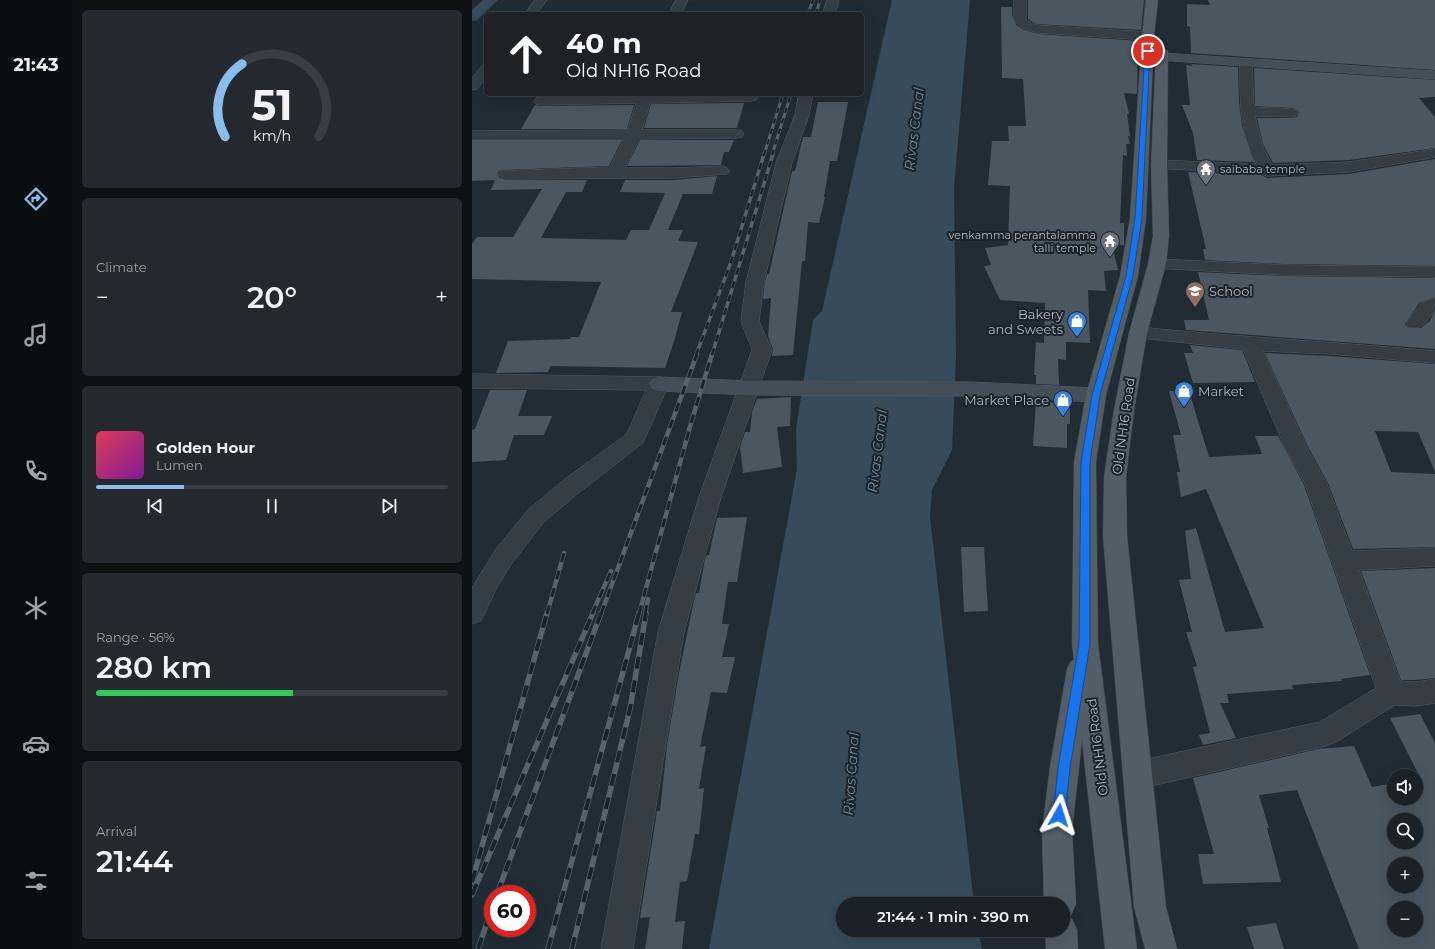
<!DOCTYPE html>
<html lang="en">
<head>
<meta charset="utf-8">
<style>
  body { margin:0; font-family:Montserrat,sans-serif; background:#23292f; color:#f1f3f6; height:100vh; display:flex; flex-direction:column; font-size:15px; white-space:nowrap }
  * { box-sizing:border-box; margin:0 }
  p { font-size:13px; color:#9fa3a7 }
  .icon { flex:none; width:22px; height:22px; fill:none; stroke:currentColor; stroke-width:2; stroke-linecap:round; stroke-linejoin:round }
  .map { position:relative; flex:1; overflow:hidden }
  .panel { display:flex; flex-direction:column; gap:10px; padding:10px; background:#0e1215; width:400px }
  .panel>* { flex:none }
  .hud { position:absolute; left:12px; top:12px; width:380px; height:84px; border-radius:6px; box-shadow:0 4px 16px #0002,0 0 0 1px #383e44; background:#202124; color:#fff; overflow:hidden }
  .buttons { position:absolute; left:915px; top:769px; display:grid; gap:8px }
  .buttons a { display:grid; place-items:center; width:36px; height:36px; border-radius:50%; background:#1a2127; box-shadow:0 4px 16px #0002,0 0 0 1px #383e44; font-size:20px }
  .speed { position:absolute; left:12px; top:885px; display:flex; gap:8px; font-size:20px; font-weight:700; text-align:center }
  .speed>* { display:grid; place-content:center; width:52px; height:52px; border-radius:50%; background:#1a2127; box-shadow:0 4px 16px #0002,0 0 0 1px #383e44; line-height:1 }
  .speed .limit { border:6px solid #d22; background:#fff; color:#111 }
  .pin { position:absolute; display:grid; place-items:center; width:34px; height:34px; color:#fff; margin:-17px; border:2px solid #fff; border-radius:50%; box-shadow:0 1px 4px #0007 }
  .me { position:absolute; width:44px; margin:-22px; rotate:6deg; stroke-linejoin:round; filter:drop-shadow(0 0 3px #0008) }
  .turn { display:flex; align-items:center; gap:14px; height:84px; padding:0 16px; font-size:18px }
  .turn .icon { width:52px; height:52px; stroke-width:2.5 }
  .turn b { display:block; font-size:28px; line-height:34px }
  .big { font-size:30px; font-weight:600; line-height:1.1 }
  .panel .card { flex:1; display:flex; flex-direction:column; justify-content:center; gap:6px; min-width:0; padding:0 14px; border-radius:6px; background:#23292f }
  .panel .dial { align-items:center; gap:0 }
  .dial svg { height:104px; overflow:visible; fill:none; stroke:#383e44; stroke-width:7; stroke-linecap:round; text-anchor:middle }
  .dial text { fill:#f1f3f6; stroke:none }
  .song { display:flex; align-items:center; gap:12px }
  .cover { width:48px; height:48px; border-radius:6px; background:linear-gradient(135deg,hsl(350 70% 55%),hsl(290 70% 35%)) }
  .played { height:4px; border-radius:2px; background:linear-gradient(90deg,#8abdec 25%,#383e44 25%) }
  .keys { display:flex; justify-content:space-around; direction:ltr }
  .heat { display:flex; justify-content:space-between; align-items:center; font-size:22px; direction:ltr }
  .charge { height:6px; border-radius:3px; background:linear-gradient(90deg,#34c759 56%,#383e44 0) }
  .trip { position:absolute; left:364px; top:897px; width:234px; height:40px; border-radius:20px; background:#1a2127; box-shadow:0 4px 16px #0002,0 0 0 1px #383e44; font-weight:600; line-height:40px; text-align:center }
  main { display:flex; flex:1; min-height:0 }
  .tab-bar { display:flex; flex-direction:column; width:72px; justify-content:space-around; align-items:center; background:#0a0d10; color:#9fa3a7 }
  .tab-bar .icon { width:28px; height:28px }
  .tab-bar .selected { color:#8abdec }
  .tab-bar b { font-size:18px; color:#f1f3f6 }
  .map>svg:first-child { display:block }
</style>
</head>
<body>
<main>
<nav class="tab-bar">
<b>21:43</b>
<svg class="icon selected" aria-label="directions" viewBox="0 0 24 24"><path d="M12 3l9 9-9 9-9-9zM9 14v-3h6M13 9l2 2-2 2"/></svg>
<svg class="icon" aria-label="music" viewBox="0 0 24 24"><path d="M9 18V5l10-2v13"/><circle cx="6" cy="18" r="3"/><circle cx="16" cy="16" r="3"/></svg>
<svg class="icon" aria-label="phone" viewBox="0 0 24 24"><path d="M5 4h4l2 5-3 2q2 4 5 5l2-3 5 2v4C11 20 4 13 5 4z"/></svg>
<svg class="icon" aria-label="climate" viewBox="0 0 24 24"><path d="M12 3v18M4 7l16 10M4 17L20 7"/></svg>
<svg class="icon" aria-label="car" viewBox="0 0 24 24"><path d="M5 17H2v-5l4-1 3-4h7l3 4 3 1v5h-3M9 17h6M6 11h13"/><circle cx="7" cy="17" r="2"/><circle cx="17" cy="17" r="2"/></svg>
<svg class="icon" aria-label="filters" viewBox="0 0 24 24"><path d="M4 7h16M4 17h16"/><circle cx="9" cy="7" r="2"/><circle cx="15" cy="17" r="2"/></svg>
</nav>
<section class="panel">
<div class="card dial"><svg viewBox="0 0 100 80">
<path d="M14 69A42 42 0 1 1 86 69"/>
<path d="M14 69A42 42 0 0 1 27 13" stroke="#8abdec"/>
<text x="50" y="56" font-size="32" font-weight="700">51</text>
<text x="50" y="72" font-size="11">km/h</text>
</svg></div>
<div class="card"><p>Climate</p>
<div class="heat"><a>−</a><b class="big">20°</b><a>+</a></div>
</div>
<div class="card">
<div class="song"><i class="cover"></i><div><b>Golden Hour</b><p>Lumen</p></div></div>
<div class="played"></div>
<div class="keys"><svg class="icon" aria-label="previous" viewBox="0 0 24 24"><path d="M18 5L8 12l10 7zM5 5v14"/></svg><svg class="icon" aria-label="pause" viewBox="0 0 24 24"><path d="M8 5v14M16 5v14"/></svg><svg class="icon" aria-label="next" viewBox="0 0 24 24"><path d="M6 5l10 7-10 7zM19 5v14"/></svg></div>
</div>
<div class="card"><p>Range · 56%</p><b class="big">280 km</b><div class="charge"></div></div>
<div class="card"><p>Arrival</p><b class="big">21:44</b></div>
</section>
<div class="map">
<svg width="963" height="949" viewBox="0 0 963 949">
  <rect width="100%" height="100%" fill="#222c34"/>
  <!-- water -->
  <polygon fill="#374b5a" points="420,0 498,0 482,188 484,355 480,450 460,490 458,517 502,904 371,904 371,930 506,930 510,949 237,949 325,469 324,429 341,320 350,311"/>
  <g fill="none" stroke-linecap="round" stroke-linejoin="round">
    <!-- canal -->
    <polygon fill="#374b5a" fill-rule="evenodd" points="11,0 26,0 5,20 0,21 0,10"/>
  </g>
  <!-- building -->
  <g fill="#4a5760" fill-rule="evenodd">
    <polygon points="556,0 672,0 669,30 564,24 556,19"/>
    <polygon points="736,0 963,0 963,70 719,53 718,27 715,26 715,4 738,5"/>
    <polygon points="529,7 540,7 540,15 544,25 552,30 567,34 668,41 666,43 665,94 652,93 657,114 655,114 658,136 656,136 658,144 654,144 655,156 651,155 648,223 652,223 652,245 640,245 646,270 632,271 634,291 616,290 618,343 594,342 594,360 586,359 587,385 564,384 564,375 562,375 564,342 572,343 573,303 528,300 512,266 519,265 513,248 536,245 538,186 516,185 520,141 537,141 536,126 554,126 551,79 530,78"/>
    <polygon points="719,64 766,67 767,102 770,126 782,162 725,160 721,133 710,105 718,105 714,65 720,66"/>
    <polygon points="782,68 963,80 963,97 947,98 963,117 963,148 877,160 801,163 791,144 785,118 819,118 825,117 827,112 824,109 819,108 783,106"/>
    <polygon points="346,102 376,102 365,161 358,161 352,197 353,197 347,223 336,222 333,261 330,261 321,355 300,356 301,349 296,336 299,298 291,299 293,282 295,274 297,274 320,171 323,171 331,137 339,137"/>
    <polygon points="272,103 265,128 172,128 179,104"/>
    <polygon points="63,105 69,106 162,105 155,129 49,129"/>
    <polygon points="0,140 150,140 137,166 29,170 25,173 28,178 34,180 115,180 110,192 94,192 69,238 154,240 159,230 177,230 193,193 148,192 153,180 202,180 245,176 240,194 211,194 196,230 211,230 206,241 226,242 199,312 210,312 203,338 193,368 78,366 76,372 24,373 36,341 98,339 99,337 107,337 129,282 0,279 0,244 5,237 41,237 70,189 19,190 23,180 0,181"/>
    <polygon points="168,140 262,140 257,152 252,152 249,165 155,166"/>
    <polygon points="963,159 963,266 812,264 733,260 731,249 734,249 716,172 789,175 795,178 877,174"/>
    <polygon points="726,272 812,276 963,278 963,297 947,303 933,324 936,328 949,328 958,321 963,309 963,349 714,330 712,320 737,320"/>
    <polygon points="718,345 770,350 783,382 721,383 712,353 721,353"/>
    <polygon points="793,353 858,356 963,364 963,472 946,432 903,431 919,472 963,474 963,547 881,549 856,483 836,447"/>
    <polygon points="18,390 55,390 46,416 80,416 72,435 42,435 34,460 0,462 0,430 3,429"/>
    <polygon points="697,391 717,391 737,457 790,454 783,436 806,436 832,485 898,675 869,679 870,681 820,685 821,689 755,694 757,703 748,703 764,738 731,745 727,735 738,733 721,667 725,666 714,632 720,632 707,580 719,579 713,531 724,528 753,632 792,628 734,489 709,497 705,472 708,472 701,435 709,435"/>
    <polygon points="319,397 318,426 305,427 310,467 271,473 268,447 273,432 278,432 280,412 285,399"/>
    <polygon points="564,401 598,404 598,424 595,424 595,448 561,446"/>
    <polygon points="275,517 265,582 256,582 250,624 257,624 250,657 263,657 255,693 239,692 228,747 234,746 227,789 232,788 227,834 223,834 215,881 208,882 203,922 213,921 210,949 173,949 178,917 168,918 185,811 188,811 195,745 207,673 221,605 224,593 227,593 233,559 235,555 237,555 245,518"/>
    <polygon points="489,547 512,547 516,611 492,612"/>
    <polygon points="963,568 963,678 943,680 929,680 889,571"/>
    <path d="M948,714l15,29v206h-76l-62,-159 -38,5 10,33h-2l14,54 -78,2 -5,-30h16l-21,-76 125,-29 36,-3 18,41 22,-4v15h22v-18l5,-1 -31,-61zM922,820h22v22h-22zM922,864h22v22h-22zM922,908h22v22h-22z"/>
    <polygon points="804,923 812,949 782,949 775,927"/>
  </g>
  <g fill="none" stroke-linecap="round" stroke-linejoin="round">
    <!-- street casing -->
    <g stroke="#525c63" stroke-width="1">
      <g id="street">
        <polygon points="63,0 75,0 65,14 53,14"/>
        <polygon points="204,0 216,0 209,14 197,14"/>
        <polygon points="355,0 367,0 363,14 351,14"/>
        <path d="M542,0h12v20l10,5 112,7 6,4 -6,4 -109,-7c-23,-6 -28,-8 -25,-33z"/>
        <path d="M774,58l6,4 2,45 37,2 5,1 2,3 -2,3 -5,1 -36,-1 7,29 10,20 77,-3 86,-13v8l-86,15 -82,4 -6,-2 -107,-6 -3,-3 3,-3 5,-2 97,4c-17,-37 -16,-62 -16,-102z"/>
        <polygon points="14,66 14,78 5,89 0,90 0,78 9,67"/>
        <polygon points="167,94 284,94 286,97 284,100 279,101 178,103 170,130 265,130 270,131 272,134 270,137 265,138 167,139 153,168 202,168 250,166 255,168 258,171 255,174 202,178 34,179 29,177 26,174 29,171 138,167 152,139 0,139 0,131 156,130 164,103 69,105 64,104 62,101 64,98 69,97"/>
        <polygon points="327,94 341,94 337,115 320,163 292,282 287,321 300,350 249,497 212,632 161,949 129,949 186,632 227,497 280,350 269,321 274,282 304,163 323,115"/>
        <polygon points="685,259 812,265 963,267 963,277 812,275 679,268 676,264 679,260"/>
        <path d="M963,298c0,15 -9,34 -27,29l-2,-4 14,-19z"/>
        <path d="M666,327c99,10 198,15 297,24v12l-105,-9 -67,-3 44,97 20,36 25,67 83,-3v18l-76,4 41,111 15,1 20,-3v24l-20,3 -20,-1 -59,37 -10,4 -188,43 -10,-4 -4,-10 4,-10 10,-4 182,-39 56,-34 -71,-204 -20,-36 -42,-99 -112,-12 -2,-4 2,-4z"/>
        <polygon points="0,374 187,377 194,379 197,384 171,443 109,491 72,522 40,563 24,589 9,621 0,624 0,588 24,549 56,510 93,479 155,434 174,390 0,388"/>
      </g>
    </g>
    <!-- secondary casing -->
    <g stroke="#525c63" stroke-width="1">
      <g id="secondary">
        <polygon points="690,53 963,71 963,79 685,60 684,57 685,54"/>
        <polygon points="187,377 278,381 500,382 624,388 631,390 634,395 631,400 624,402 500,396 278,395 187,391 180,389 177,384 180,379"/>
      </g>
    </g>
    <!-- primary casing -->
    <g stroke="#3e474f" stroke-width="1">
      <g id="primary">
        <polygon points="674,0 686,0 682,36 674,218 666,276 634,395 624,462 626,644 665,949 633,949 610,740 600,831 604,904 599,915 595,917 600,919 605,930 606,949 574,949 573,930 591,930 591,904 572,904 570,831 578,767 595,669 599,661 602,660 600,644 602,462 614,395 648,276 658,218 670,36"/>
        <polygon points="690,47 696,51 695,165 697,236 694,264 675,333 662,410 654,477 655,536 694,907 705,949 673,949 662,907 631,536 632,477 642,410 657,333 676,264 681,236 679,165 684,51"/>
      </g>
    </g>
    <!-- street -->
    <use href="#street" fill="#353e45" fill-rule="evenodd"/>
    <!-- secondary -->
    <use href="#secondary" fill="#434e58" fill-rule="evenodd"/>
    <!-- primary -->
    <use href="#primary" fill="#535d65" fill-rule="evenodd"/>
    <!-- rail-far3 casing -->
    <g stroke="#57636c" stroke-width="3">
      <g id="rail-far3">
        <polyline points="336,14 341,0"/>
        <polyline points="344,14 348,0"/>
        <polyline points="292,155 311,94"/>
        <polyline points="300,155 319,94"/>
      </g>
    </g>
    <!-- rail-far2 casing -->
    <g stroke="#57636c" stroke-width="3.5">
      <g id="rail-far2">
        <polyline points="224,355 259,262 292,154"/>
        <polyline points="240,355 301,154"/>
      </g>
    </g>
    <!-- rail-far1 casing -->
    <g stroke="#57636c" stroke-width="4.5">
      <g id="rail-far1">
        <polyline points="75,614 92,553"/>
        <polyline points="120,614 139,571"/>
        <polyline points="129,614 225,354"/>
        <polyline points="167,614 219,423 240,354"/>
        <polyline points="173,614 176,599"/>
      </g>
    </g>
    <!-- rail casing -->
    <g stroke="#57636c" stroke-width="5.5">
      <g id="rail">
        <polyline points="0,882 75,613"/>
        <polyline points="25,894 129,613"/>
        <polyline points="0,895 121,613"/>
        <polyline points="6,949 21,905"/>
        <polyline points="76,949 167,613"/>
        <polyline points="100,949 158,709 174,613"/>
      </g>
    </g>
    <!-- rail-far3 -->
    <use href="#rail-far3" stroke="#1a232a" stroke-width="2" stroke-dasharray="5.5" stroke-linecap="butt"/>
    <!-- rail-far2 -->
    <use href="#rail-far2" stroke="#1a232a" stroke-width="2.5" stroke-dasharray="7" stroke-linecap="butt"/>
    <!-- rail-far1 -->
    <use href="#rail-far1" stroke="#1a232a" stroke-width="3" stroke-dasharray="9" stroke-linecap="butt"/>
    <!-- rail -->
    <use href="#rail" stroke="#1a232a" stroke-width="4" stroke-dasharray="12" stroke-linecap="butt"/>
  </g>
  <!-- route -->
  <polygon fill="#1a73e8" stroke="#114b97" points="676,49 678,51 670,218 661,276 628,395 618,462 618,644 598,768 593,815 591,819 587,821 583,819 581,815 586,768 607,644 609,462 620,395 654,276 663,218 673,51"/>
  <!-- icons -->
  <defs>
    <g id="temple-pin" transform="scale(1)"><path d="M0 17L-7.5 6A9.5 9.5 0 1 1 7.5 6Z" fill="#6b7280" stroke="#1a232a"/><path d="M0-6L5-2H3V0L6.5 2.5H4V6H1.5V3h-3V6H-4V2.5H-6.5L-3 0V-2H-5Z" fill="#fff"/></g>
    <g id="school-pin" transform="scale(1)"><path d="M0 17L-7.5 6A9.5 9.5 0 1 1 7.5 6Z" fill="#8d6e63" stroke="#1a232a"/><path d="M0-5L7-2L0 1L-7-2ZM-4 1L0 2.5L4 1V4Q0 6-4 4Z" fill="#fff"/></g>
    <g id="shop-pin" transform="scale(1)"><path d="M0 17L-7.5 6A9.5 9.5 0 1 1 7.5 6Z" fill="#3f7fe0" stroke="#1a232a"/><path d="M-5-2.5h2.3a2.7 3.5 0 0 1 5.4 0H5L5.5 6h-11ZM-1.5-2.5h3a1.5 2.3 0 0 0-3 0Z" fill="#fff"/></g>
  </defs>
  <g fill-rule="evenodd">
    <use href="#temple-pin" x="734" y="169"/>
    <use href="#temple-pin" x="638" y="241"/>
    <use href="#school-pin" x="723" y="291"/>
    <use href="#shop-pin" x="605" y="321"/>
    <use href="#shop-pin" x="712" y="391"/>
    <use href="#shop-pin" x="591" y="400"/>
  </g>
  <g text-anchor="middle" stroke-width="4" stroke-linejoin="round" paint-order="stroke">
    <!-- far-poi labels -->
    <g font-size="11" fill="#afb9c2" stroke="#1a232a" text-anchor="start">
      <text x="748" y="173">saibaba temple</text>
      <text x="624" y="239" text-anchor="end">venkamma perantalamma<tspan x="624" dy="13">talli temple</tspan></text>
    </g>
    <!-- poi labels -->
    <g font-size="13" fill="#afb9c2" stroke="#1a232a" text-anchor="start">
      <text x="737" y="296">School</text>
      <text x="591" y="319" text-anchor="end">Bakery<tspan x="591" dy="15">and Sweets</tspan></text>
      <text x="726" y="396">Market</text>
      <text x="577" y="405" text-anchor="end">Market Place</text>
    </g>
    <!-- street labels -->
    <g font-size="13" fill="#afb9c2" stroke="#1a232a">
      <text transform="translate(651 426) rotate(-82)" y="5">Old NH16 Road</text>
      <text transform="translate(625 747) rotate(-97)" y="5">Old NH16 Road</text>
    </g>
    <!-- water labels -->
    <g font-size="14" font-style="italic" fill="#728ea3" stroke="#1a232a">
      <text transform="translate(442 129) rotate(-83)" y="5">Rivas Canal</text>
      <text transform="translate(405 451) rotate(-83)" y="5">Rivas Canal</text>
      <text transform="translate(379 774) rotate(-86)" y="5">Rivas Canal</text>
    </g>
  </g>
</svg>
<div class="buttons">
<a><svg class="icon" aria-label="sound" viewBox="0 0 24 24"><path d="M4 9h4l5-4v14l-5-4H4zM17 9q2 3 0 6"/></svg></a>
<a><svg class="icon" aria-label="search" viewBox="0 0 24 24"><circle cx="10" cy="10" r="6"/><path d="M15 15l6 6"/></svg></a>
<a>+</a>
<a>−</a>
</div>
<div class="speed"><div class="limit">60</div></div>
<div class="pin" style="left:676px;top:51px;background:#d93025"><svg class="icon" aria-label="arrive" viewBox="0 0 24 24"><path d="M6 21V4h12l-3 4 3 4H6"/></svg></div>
<svg class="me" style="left:587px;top:815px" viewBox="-20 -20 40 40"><path d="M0-17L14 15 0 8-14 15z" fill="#1a73e8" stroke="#fff" stroke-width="4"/></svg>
<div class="trip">21:44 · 1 min · 390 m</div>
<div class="hud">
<div class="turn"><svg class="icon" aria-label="ahead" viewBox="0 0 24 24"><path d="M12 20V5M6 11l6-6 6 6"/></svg><div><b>40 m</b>Old NH16 Road</div></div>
</div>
</div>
</main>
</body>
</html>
